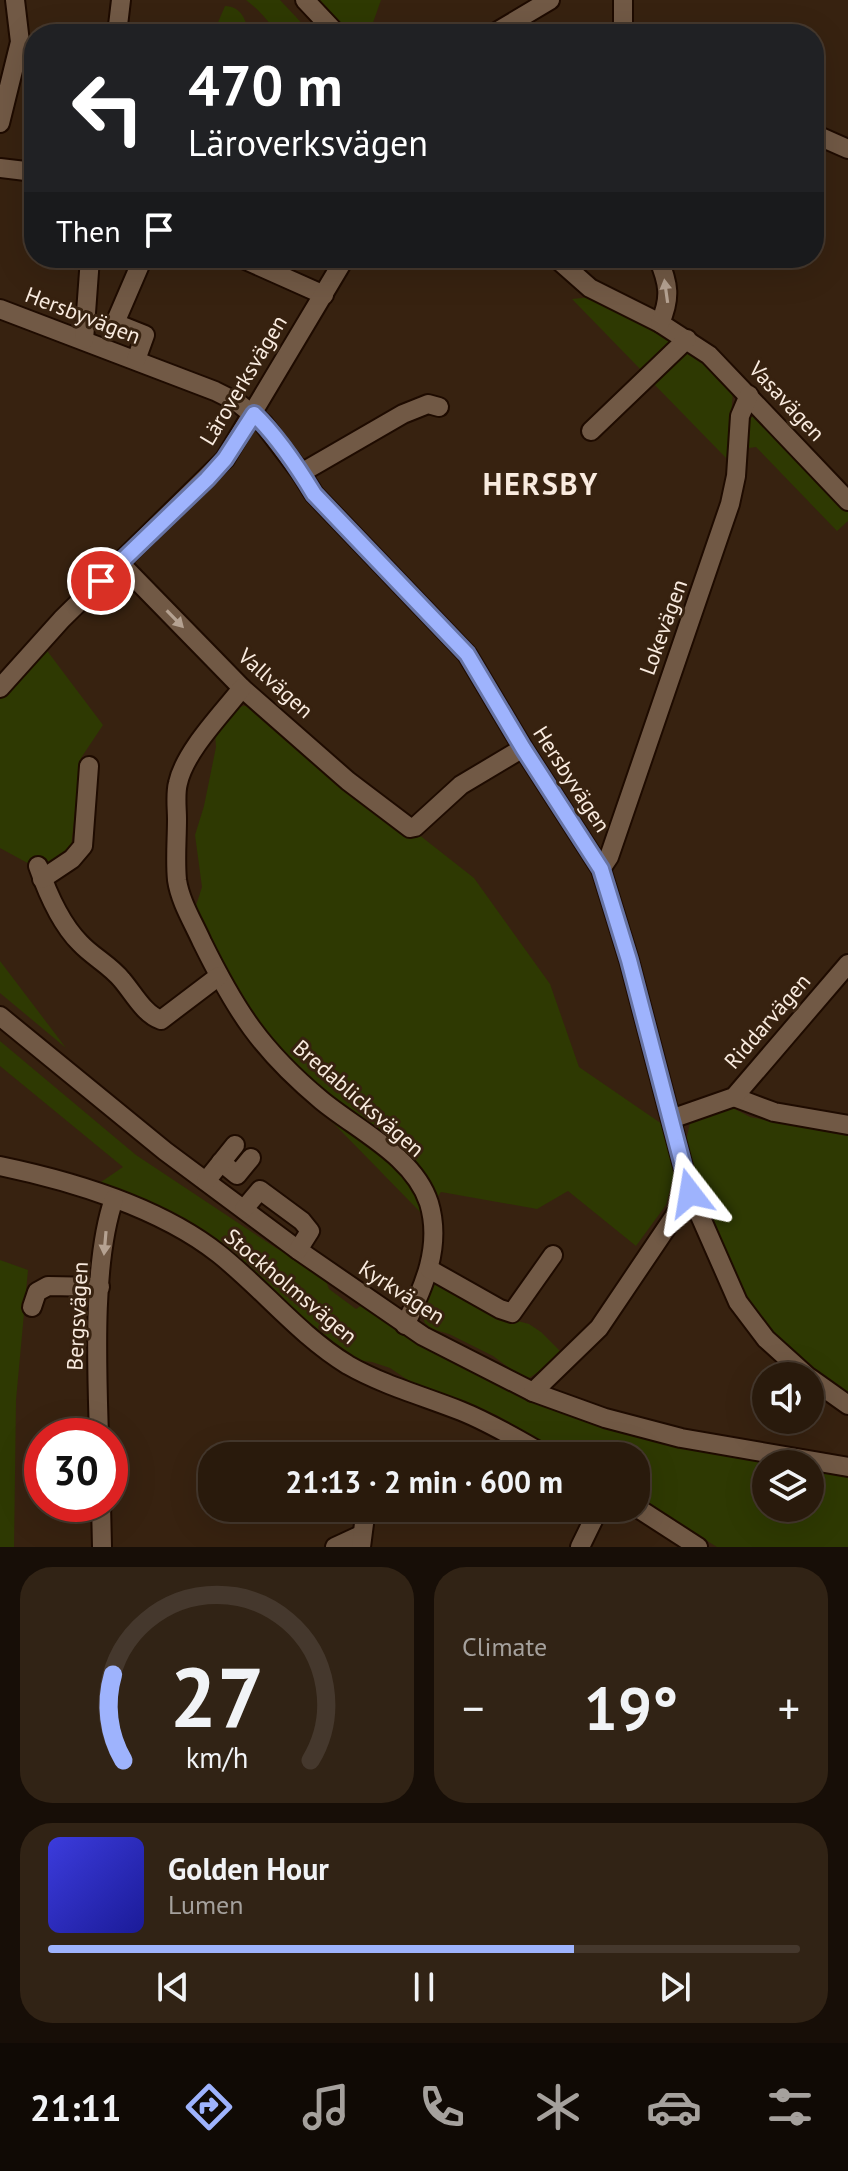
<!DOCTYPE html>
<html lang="en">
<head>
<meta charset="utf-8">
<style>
  body { margin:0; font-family:"PT Sans",sans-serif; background:#312315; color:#f1f3f6; height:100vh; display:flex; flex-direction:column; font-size:30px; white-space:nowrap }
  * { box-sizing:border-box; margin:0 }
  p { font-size:26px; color:#a5a19d }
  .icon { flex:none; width:44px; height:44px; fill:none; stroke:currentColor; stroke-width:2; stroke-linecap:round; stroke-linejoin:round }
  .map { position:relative; height:1547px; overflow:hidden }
  .details { display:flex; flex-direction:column; gap:20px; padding:20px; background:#170e07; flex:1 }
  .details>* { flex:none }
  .top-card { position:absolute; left:24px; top:24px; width:800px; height:244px; border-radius:32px; box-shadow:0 8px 32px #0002,0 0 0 2px #45382d; background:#202124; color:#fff; overflow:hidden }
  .fabs { position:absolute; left:752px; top:1362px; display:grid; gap:16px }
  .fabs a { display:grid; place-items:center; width:72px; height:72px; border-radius:50%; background:#291a0c; box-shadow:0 8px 32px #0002,0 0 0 2px #45382d; font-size:40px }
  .speed { position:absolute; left:24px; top:1418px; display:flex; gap:16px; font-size:40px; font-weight:700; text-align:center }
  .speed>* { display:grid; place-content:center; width:104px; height:104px; border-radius:50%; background:#291a0c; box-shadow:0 8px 32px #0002,0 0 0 2px #45382d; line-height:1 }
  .speed .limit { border:12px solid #d22; background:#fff; color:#111 }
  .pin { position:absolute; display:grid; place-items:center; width:68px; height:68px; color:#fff; margin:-34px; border:4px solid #fff; border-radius:50%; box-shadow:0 2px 8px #0007 }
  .me { position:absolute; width:88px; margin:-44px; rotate:346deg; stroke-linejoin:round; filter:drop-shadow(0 0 6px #0008) }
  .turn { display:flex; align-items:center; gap:28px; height:168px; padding:0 32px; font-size:36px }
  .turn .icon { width:104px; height:104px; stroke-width:2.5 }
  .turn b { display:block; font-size:56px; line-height:68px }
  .then { display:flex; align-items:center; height:76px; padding:0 32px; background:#0003; gap:16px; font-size:30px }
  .big { font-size:60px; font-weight:700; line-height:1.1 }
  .details .widget { flex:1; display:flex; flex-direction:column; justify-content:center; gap:12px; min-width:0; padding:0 28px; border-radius:32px; background:#312315 }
  .details .dial { align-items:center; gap:0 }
  .dial svg { height:208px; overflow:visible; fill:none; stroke:#45382d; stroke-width:7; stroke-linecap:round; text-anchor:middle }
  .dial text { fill:#f1f3f6; stroke:none }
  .song { display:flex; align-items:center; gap:24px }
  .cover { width:96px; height:96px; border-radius:12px; background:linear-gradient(135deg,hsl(240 70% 55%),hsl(240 70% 35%)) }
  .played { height:8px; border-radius:4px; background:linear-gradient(90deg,#9eb3fd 70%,#45382d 70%) }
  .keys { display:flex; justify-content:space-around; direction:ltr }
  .heat { display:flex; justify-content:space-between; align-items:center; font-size:44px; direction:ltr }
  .details .tiles { flex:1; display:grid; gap:20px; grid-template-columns:1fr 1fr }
  .widget:last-child { grid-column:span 2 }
  .trip { position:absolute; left:198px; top:1442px; width:452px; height:80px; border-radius:32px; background:#291a0c; box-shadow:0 8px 32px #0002,0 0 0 2px #45382d; font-weight:700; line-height:80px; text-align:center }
  .dock { display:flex; height:128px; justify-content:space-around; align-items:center; background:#100a05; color:#a5a19d }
  .dock .icon { width:56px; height:56px }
  .dock .current { color:#9eb3fd }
  .dock b { font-size:36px; color:#f1f3f6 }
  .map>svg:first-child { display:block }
</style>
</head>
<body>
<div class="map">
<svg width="848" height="1547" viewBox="0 0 848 1547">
  <rect width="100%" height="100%" fill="#372210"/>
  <!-- green -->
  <g fill="#2e3902">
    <path d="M246,0h34l32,34c-50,0 -32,-8 -66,-34z"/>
    <polygon points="314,0 381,0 369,34 348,34"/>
    <path d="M225,6c16,0 21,14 24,28h-36z"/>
    <polygon points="591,297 645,321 676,343 643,372 572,299"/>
    <polygon points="682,348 696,352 733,390 728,460 650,380"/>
    <polygon points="759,416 848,510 848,521 837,531 756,447 749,448 743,427 749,417"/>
    <polygon points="45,648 103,725 81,758 71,848 55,863 33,866 0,848 0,697"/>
    <polygon points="251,705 406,836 418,834 474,878 550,984 579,1067 662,1124 676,1166 666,1205 636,1246 568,1191 537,1209 441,1192 424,1216 261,1049 210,978 188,930 202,887 195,835 204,806 216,747 215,733 237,707"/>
    <polygon points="0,961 66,1048 0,993"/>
    <polygon points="0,1041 136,1155 276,1248 300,1259 325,1278 329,1289 356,1309 362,1305 418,1342 466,1368 789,1464 766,1464 766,1508 810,1508 810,1468 848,1474 848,1547 717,1547 636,1497 636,1456 567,1456 496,1415 415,1385 390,1368 372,1362 348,1359 262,1286 98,1184 123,1167 0,1066"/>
    <polygon points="731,1107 750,1117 848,1136 848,1394 811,1370 774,1336 743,1294 696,1176 686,1141 690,1122"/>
    <polygon points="0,1260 28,1270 16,1400 14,1547 0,1547"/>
    <polygon points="430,1279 507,1318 529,1324 541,1332 564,1355 529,1378 519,1375 493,1356 449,1334 432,1329 425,1323 420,1312"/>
  </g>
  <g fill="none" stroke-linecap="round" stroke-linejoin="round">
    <!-- minor casing -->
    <g stroke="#1e0b00" stroke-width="22">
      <g id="minor">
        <polyline points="305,0 337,34"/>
        <polyline points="117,34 121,0"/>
        <polyline points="493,34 550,0"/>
        <polyline points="623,34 623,0"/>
        <polyline points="0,123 20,42 15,0"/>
        <polyline points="814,134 848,149"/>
        <polyline points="0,168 34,172"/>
        <polyline points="241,258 324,295"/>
        <polyline points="556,258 590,288 660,323 709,355 848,501"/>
        <path d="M658,258c11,26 13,40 2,65"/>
        <polyline points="0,309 215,391 237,402 263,423 301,473 314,494 467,654 523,748 601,869 629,960 690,1193 738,1302 766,1339 807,1376"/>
        <polyline points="84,340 90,258"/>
        <polyline points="136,360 145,335 115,323 143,258"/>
        <polyline points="591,431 687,339"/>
        <polyline points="301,473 403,414 428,404 439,407"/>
        <polyline points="120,563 242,688 348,781 410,828 415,827 461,785 523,748"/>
        <polyline points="0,688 62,619 225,459 345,258"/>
        <path d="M242,688c-20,26 -57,63 -64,95 -3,11 -1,25 -1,36 0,20 -2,41 0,61 3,21 16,42 25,62 34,69 59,108 119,158 36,30 93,56 108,103 13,43 -5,84 -24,122"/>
        <path d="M38,866c9,26 22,57 42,77 13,14 30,22 42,37 12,14 22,34 39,40l58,-44"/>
        <polyline points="601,869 609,857 730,504 736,476 740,416 749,395"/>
        <polyline points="42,879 72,859 83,846 89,766"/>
        <polyline points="0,1016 165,1151 298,1250 423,1336 533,1392 605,1418 681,1438 848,1467"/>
        <polyline points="734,1097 774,1112 848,1125"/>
        <polyline points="671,1119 734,1097 848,964"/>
        <polyline points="221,1162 237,1175 251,1158"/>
        <path d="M0,1166c72,15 161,42 219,88 44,35 80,81 129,111 35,20 75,31 113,46 30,12 58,29 86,45"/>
        <polyline points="206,1181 235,1145"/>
        <polyline points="244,1209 260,1190 302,1221 310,1231 298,1250"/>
        <polyline points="429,1269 500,1309 512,1313 553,1255"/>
        <polyline points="32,1307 37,1292 48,1286 100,1287"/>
        <polyline points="810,1378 848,1405"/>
        <polyline points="533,1392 599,1328 690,1193"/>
        <path d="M99,1436c-2,-67 -7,-174 15,-237"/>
        <polyline points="101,1504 102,1547"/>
        <polyline points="636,1507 698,1547"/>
        <polyline points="335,1547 361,1535"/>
        <polyline points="361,1547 366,1508"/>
        <polyline points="580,1547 599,1508"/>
      </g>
    </g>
    <!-- minor -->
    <use href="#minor" stroke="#715945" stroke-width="18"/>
  </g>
  <!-- one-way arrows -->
  <defs><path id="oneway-solid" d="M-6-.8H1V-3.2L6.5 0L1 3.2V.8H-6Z" transform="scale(2)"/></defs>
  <g fill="#b5a292">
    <use href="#oneway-solid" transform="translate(666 291) rotate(-98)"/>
    <use href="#oneway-solid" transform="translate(175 619) rotate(46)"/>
    <use href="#oneway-solid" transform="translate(105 1243) rotate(95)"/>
  </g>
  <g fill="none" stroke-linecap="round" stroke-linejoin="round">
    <!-- route casing -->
    <g stroke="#6774a4" stroke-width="20">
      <path id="route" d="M101,581l106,-102 18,-20 29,-45c24,23 43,52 60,80l153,160 56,94 78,121 28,91 61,233"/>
    </g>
    <!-- route -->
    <use href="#route" stroke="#9eb3fd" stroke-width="14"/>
  </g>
  <g text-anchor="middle" stroke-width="6" stroke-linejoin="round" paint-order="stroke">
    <!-- street labels -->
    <g font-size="22" fill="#f9ebdf" stroke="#372210">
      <text transform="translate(83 315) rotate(21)" y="8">Hersbyvägen</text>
      <text transform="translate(243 380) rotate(-59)" y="8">Läroverksvägen</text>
      <text transform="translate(787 401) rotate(47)" y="8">Vasavägen</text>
      <text transform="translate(663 627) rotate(-70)" y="8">Lokevägen</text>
      <text transform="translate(276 683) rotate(42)" y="8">Vallvägen</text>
      <text transform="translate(572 779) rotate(57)" y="8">Hersbyvägen</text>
      <text transform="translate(767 1021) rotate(-49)" y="8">Riddarvägen</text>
      <text transform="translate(359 1098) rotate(41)" y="8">Bredablicksvägen</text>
      <text transform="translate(291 1286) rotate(40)" y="8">Stockholmsvägen</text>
      <text transform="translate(402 1292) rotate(33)" y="8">Kyrkvägen</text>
      <text transform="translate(77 1316) rotate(-87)" y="8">Bergsvägen</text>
    </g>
    <!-- district labels -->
    <g font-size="30" font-weight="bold" letter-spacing="2" fill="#f9ebdf" stroke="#372210">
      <text x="541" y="495">HERSBY</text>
    </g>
  </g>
</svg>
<div class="fabs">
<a><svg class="icon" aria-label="sound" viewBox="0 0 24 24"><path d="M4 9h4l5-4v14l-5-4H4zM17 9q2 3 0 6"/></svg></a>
<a><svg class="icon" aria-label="layers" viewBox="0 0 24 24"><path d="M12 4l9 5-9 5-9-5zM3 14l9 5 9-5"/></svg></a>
</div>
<div class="speed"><div class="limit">30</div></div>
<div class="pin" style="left:101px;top:581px;background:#d93025"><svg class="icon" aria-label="arrive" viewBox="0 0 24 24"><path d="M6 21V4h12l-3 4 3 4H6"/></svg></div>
<svg class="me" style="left:690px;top:1193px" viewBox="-20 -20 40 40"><path d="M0-17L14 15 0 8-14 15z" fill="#9eb3fd" stroke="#fff" stroke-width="4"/></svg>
<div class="trip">21:13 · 2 min · 600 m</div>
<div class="top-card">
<div class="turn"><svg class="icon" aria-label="left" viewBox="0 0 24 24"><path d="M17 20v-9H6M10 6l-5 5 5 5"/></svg><div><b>470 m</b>Läroverksvägen</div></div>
<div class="then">Then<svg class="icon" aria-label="arrive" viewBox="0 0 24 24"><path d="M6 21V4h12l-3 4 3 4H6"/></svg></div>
</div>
</div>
<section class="details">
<div class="tiles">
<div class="widget dial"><svg viewBox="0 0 100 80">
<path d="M14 69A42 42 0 1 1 86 69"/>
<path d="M14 69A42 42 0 0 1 10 36" stroke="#9eb3fd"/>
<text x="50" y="56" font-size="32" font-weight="700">27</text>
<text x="50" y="72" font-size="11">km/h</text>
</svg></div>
<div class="widget"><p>Climate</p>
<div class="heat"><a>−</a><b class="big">19°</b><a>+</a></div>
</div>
<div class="widget">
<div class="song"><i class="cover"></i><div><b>Golden Hour</b><p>Lumen</p></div></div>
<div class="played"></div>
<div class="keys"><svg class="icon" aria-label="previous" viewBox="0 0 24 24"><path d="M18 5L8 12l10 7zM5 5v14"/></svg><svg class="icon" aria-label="pause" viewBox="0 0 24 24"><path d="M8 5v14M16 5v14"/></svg><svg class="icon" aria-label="next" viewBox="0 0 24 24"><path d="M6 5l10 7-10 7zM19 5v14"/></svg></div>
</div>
</div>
</section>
<nav class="dock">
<b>21:11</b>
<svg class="icon current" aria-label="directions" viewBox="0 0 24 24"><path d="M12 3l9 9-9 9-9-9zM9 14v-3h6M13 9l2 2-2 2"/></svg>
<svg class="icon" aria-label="music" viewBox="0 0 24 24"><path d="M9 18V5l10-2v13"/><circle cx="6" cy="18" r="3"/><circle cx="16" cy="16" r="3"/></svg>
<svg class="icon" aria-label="phone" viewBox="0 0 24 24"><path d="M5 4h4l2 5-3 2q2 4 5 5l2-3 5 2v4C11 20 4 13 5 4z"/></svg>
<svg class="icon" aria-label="climate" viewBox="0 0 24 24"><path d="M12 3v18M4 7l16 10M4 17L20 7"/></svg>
<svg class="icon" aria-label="car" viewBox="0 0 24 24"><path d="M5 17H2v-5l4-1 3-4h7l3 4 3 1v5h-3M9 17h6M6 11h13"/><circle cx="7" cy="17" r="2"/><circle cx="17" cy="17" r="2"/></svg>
<svg class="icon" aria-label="filters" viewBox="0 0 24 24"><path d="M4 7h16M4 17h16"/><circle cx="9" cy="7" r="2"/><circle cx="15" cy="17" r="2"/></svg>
</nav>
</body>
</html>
